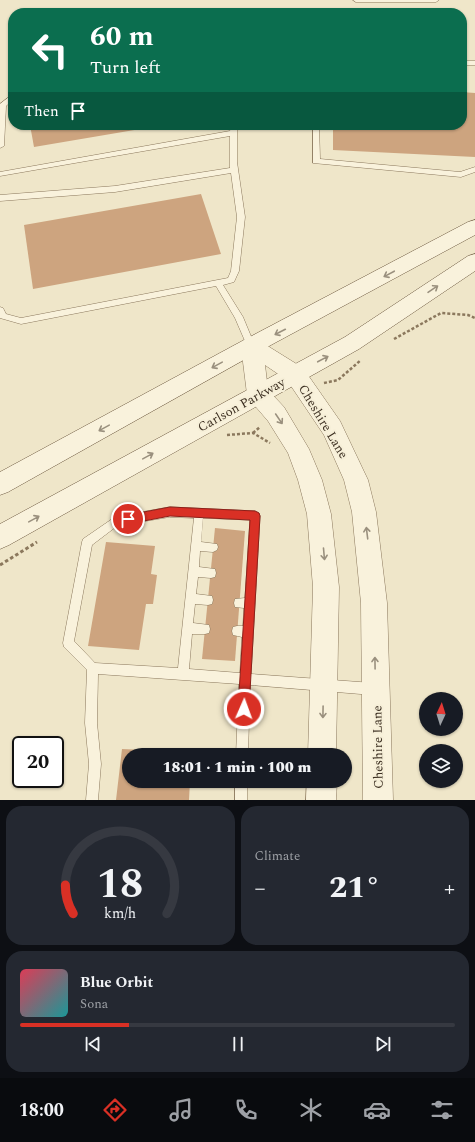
<!DOCTYPE html>
<html lang="en">
<head>
<meta charset="utf-8">
<style>
  body { margin:0; font-family:Spectral,serif; background:#242831; color:#f1f3f6; height:100vh; display:flex; flex-direction:column; font-size:15px; white-space:nowrap }
  * { box-sizing:border-box; margin:0 }
  p { font-size:13px; color:#9ea1a6 }
  .icon { flex:none; width:22px; height:22px; fill:none; stroke:currentColor; stroke-width:2; stroke-linecap:round; stroke-linejoin:round }
  .map { position:relative; height:800px; overflow:hidden }
  .details { display:flex; flex-direction:column; gap:6px; padding:6px; background:#0d0f14; flex:1 }
  .details>* { flex:none }
  .banner { position:absolute; left:8px; top:8px; width:459px; height:122px; border-radius:16px; box-shadow:0 1px 3px #0004; background:#0b6e4f; color:#fff; overflow:hidden }
  .needle { width:26px; rotate:4deg }
  .buttons { position:absolute; left:419px; top:692px; display:grid; gap:8px }
  .buttons a { display:grid; place-items:center; width:44px; height:44px; border-radius:50%; background:#171b24; box-shadow:0 1px 3px #0004; font-size:20px }
  .speed { position:absolute; left:12px; top:736px; display:flex; gap:8px; font-size:20px; font-weight:700; text-align:center }
  .speed>* { display:grid; place-content:center; width:52px; height:52px; border-radius:50%; background:#171b24; box-shadow:0 1px 3px #0004; line-height:1 }
  .speed .limit { border:2px solid #111; border-radius:6px; background:#fff; color:#111 }
  .pin { position:absolute; display:grid; place-items:center; width:34px; height:34px; color:#fff; margin:-17px; border:2px solid #fff; border-radius:50%; box-shadow:0 1px 4px #0007 }
  .me { position:absolute; width:44px; margin:-22px; rotate:2deg; stroke-linejoin:round; filter:drop-shadow(0 0 3px #0008) }
  .turn { display:flex; align-items:center; gap:14px; height:84px; padding:0 16px; font-size:18px }
  .turn .icon { width:52px; height:52px; stroke-width:2.5 }
  .turn b { display:block; font-size:28px; line-height:34px }
  .then { display:flex; align-items:center; height:38px; padding:0 16px; background:#0003; gap:8px; font-size:15px }
  .big { font-size:30px; font-weight:800; line-height:1.1 }
  .details .widget { flex:1; display:flex; flex-direction:column; justify-content:center; gap:6px; min-width:0; padding:0 14px; border-radius:16px; background:#242831 }
  .details .dial { align-items:center; gap:0 }
  .dial svg { height:104px; overflow:visible; fill:none; stroke:#363941; stroke-width:7; stroke-linecap:round; text-anchor:middle }
  .dial text { fill:#f1f3f6; stroke:none }
  .song { display:flex; align-items:center; gap:12px }
  .cover { width:48px; height:48px; border-radius:6px; background:linear-gradient(135deg,hsl(350 70% 55%),hsl(180 70% 35%)) }
  .played { height:4px; border-radius:2px; background:linear-gradient(90deg,#d93025 25%,#363941 25%) }
  .keys { display:flex; justify-content:space-around; direction:ltr }
  .heat { display:flex; justify-content:space-between; align-items:center; font-size:22px; direction:ltr }
  .details .tiles { flex:1; display:grid; gap:6px; grid-template-columns:1fr 1fr }
  .widget:last-child { grid-column:span 2 }
  .trip { position:absolute; left:122px; top:748px; width:230px; height:40px; border-radius:20px; background:#171b24; box-shadow:0 1px 3px #0004; font-weight:800; line-height:40px; text-align:center }
  .tab-bar { display:flex; height:64px; justify-content:space-around; align-items:center; background:#090b0e; color:#9ea1a6 }
  .tab-bar .icon { width:28px; height:28px }
  .tab-bar .active { color:#d93025 }
  .tab-bar b { font-size:18px; color:#f1f3f6 }
  .map>svg:first-child { display:block }
</style>
</head>
<body>
<div class="map">
<svg width="475" height="800" viewBox="0 0 475 800">
  <rect width="100%" height="100%" fill="#efe6c9"/>
  <!-- building -->
  <g fill="#cda47f">
    <polygon points="462,92 475,93 475,157 333,150 333,125 462,125"/>
    <polygon points="30,125 158,125 158,126 34,147"/>
    <polygon points="201,194 221,254 33,289 24,225"/>
    <polygon points="215,528 245,531 235,661 202,659"/>
    <polygon points="106,542 155,546 151,574 157,575 153,604 146,604 139,650 88,646"/>
    <polygon points="122,749 192,752 192,755 129,755 129,781 190,781 189,800 116,800"/>
  </g>
  <g fill="none" stroke-linecap="round" stroke-linejoin="round">
    <!-- service casing -->
    <g stroke="#8b785d" stroke-width="1">
      <g id="service">
        <polygon points="353,0 439,0 436,2 356,2"/>
        <rect x="462" y="61" width="13" height="4"/>
        <polygon points="13,94 13,100 6,106 4,146 0,148 0,104"/>
        <polygon points="231,125 237,125 237,162 245,217 239,271 234,282 223,285 243,317 255,346 254,348 248,348 235,318 216,286 21,324 0,318 0,307 3,308 6,314 21,318 228,278 231,271 237,217 231,173 115,192 0,201 0,195 115,186 230,168 230,136 0,176 0,172 230,131"/>
        <polygon points="313,125 319,125 320,159 460,172 475,167 475,172 461,177 313,163"/>
        <path d="M170,507l85,4 4,2 1,3 -9,158 122,9 4,2 2,4 -2,4 -4,2 -123,-10 -2,70h-12l3,-71 -141,-10 -1,49 4,41 -3,36h-12l3,-36 -4,-41 2,-53 -23,-23 -1,-4 19,-101 1,-3 32,-22zM170,517l24,1 -16,150 -83,-5 -21,-22 18,-96 25,-19zM203,518l47,2 -5,78 -10,1 -1,4 1,4 9,1 -1,18h-6l-4,1 -1,4 1,4 9,2 -2,36 -51,-4 3,-35h13l4,-1 1,-4 -1,-4 -16,-2 2,-19 13,1 4,-1 1,-4 -1,-4 -16,-2 2,-17 13,1 4,-1 1,-4 -1,-4 -16,-2 1,-16 13,1 4,-2 1,-3 -1,-3 -16,-2z"/>
        <rect x="235" y="781" width="12" height="19"/>
      </g>
    </g>
    <!-- tertiary casing -->
    <g stroke="#8b785d" stroke-width="1">
      <g id="tertiary">
        <polygon points="251,338 258,340 303,368 340,421 368,480 376,512 387,603 393,800 363,800 361,603 352,512 344,480 324,435 287,380 265,365 268,390 284,407 309,449 322,480 331,514 339,587 336,755 308,755 313,587 307,514 298,480 288,453 268,421 250,400 247,394 241,346 244,340"/>
        <polygon points="307,781 337,781 336,800 306,800"/>
      </g>
    </g>
    <!-- secondary casing -->
    <g stroke="#6d5940" stroke-width="1">
      <g id="secondary">
        <polygon points="475,220 475,235 258,352 8,492 0,495 0,472 244,340 468,222"/>
        <polygon points="475,254 475,271 359,349 9,545 0,549 0,524 345,337 468,256"/>
      </g>
    </g>
    <!-- path-far1 -->
    <g stroke="#8b785d" stroke-width="2.5" stroke-dasharray="3 2" stroke-linecap="butt">
      <polyline points="394,339 441,313 468,315 475,318"/>
      <polyline points="324,383 338,380 361,360"/>
      <polyline points="253,433 260,427"/>
      <polyline points="227,435 253,433 270,443"/>
    </g>
    <!-- path -->
    <polyline stroke="#8b785d" stroke-width="3" stroke-dasharray="3.5 2.5" stroke-linecap="butt" points="0,565 37,542"/>
    <!-- service -->
    <use href="#service" fill="#f9f2dc" fill-rule="evenodd"/>
    <!-- tertiary -->
    <use href="#tertiary" fill="#f9f2dc" fill-rule="evenodd"/>
    <!-- secondary -->
    <use href="#secondary" fill="#f9f2dc" fill-rule="evenodd"/>
  </g>
  <!-- one-way arrows -->
  <defs><path id="oneway-shaft" d="M-6 0H5M1.5-3L5.5 0L1.5 3" fill="none" stroke-width="1.6" stroke-linecap="round" stroke-linejoin="round"/></defs>
  <g stroke="#9a907e">
    <use href="#oneway-shaft" transform="translate(389 274) rotate(152)"/>
    <use href="#oneway-shaft" transform="translate(433 289) rotate(-34)"/>
    <use href="#oneway-shaft" transform="translate(280 332) rotate(153)"/>
    <use href="#oneway-shaft" transform="translate(323 359) rotate(-28)"/>
    <use href="#oneway-shaft" transform="translate(217 365) rotate(151)"/>
    <use href="#oneway-shaft" transform="translate(279 419) rotate(56)"/>
    <use href="#oneway-shaft" transform="translate(104 428) rotate(151)"/>
    <use href="#oneway-shaft" transform="translate(148 456) rotate(-29)"/>
    <use href="#oneway-shaft" transform="translate(34 519) rotate(-29)"/>
    <use href="#oneway-shaft" transform="translate(367 533) rotate(-97)"/>
    <use href="#oneway-shaft" transform="translate(324 554) rotate(85)"/>
    <use href="#oneway-shaft" transform="translate(375 663) rotate(-91)"/>
    <use href="#oneway-shaft" transform="translate(323 712) rotate(91)"/>
  </g>
  <!-- route -->
  <polygon fill="#d93025" stroke="#8d1f18" points="170,507 255,511 259,513 260,516 249,709 248,713 244,715 239,713 238,709 250,520 170,516 128,524 125,522 123,519 125,516 128,515"/>
  <g text-anchor="middle" stroke-width="4" stroke-linejoin="round" paint-order="stroke">
    <!-- street labels -->
    <g font-size="13" fill="#3c2f21" stroke="#f6efd8">
      <text transform="translate(241 404) rotate(-29)" y="5">Carlson Parkway</text>
      <text transform="translate(324 421) rotate(59)" y="5">Cheshire Lane</text>
      <text transform="translate(377 747) rotate(-91)" y="5">Cheshire Lane</text>
    </g>
  </g>
</svg>
<div class="buttons">
<a><svg class="needle" viewBox="-14 -14 28 28"><path d="M0-13l5 13h-10z" fill="#e53935"/><path d="M0 13l5-13h-10z" fill="#9ea1a6"/></svg></a>
<a><svg class="icon" aria-label="layers" viewBox="0 0 24 24"><path d="M12 4l9 5-9 5-9-5zM3 14l9 5 9-5"/></svg></a>
</div>
<div class="speed"><div class="limit">20</div></div>
<div class="pin" style="left:128px;top:519px;background:#d93025"><svg class="icon" aria-label="arrive" viewBox="0 0 24 24"><path d="M6 21V4h12l-3 4 3 4H6"/></svg></div>
<svg class="me" style="left:244px;top:709px" viewBox="-20 -20 40 40"><circle r="17" fill="#d93025" stroke="#fff" stroke-width="3"/><path d="M0-11L8 9 0 5-8 9z" fill="#fff"/></svg>
<div class="trip">18:01 · 1 min · 100 m</div>
<div class="banner">
<div class="turn"><svg class="icon" aria-label="left" viewBox="0 0 24 24"><path d="M17 20v-9H6M10 6l-5 5 5 5"/></svg><div><b>60 m</b>Turn left</div></div>
<div class="then">Then<svg class="icon" aria-label="arrive" viewBox="0 0 24 24"><path d="M6 21V4h12l-3 4 3 4H6"/></svg></div>
</div>
</div>
<section class="details">
<div class="tiles">
<div class="widget dial"><svg viewBox="0 0 100 80">
<path d="M14 69A42 42 0 1 1 86 69"/>
<path d="M14 69A42 42 0 0 1 8 47" stroke="#d93025"/>
<text x="50" y="56" font-size="32" font-weight="700">18</text>
<text x="50" y="72" font-size="11">km/h</text>
</svg></div>
<div class="widget"><p>Climate</p>
<div class="heat"><a>−</a><b class="big">21°</b><a>+</a></div>
</div>
<div class="widget">
<div class="song"><i class="cover"></i><div><b>Blue Orbit</b><p>Sona</p></div></div>
<div class="played"></div>
<div class="keys"><svg class="icon" aria-label="previous" viewBox="0 0 24 24"><path d="M18 5L8 12l10 7zM5 5v14"/></svg><svg class="icon" aria-label="pause" viewBox="0 0 24 24"><path d="M8 5v14M16 5v14"/></svg><svg class="icon" aria-label="next" viewBox="0 0 24 24"><path d="M6 5l10 7-10 7zM19 5v14"/></svg></div>
</div>
</div>
</section>
<nav class="tab-bar">
<b>18:00</b>
<svg class="icon active" aria-label="directions" viewBox="0 0 24 24"><path d="M12 3l9 9-9 9-9-9zM9 14v-3h6M13 9l2 2-2 2"/></svg>
<svg class="icon" aria-label="music" viewBox="0 0 24 24"><path d="M9 18V5l10-2v13"/><circle cx="6" cy="18" r="3"/><circle cx="16" cy="16" r="3"/></svg>
<svg class="icon" aria-label="phone" viewBox="0 0 24 24"><path d="M5 4h4l2 5-3 2q2 4 5 5l2-3 5 2v4C11 20 4 13 5 4z"/></svg>
<svg class="icon" aria-label="climate" viewBox="0 0 24 24"><path d="M12 3v18M4 7l16 10M4 17L20 7"/></svg>
<svg class="icon" aria-label="car" viewBox="0 0 24 24"><path d="M5 17H2v-5l4-1 3-4h7l3 4 3 1v5h-3M9 17h6M6 11h13"/><circle cx="7" cy="17" r="2"/><circle cx="17" cy="17" r="2"/></svg>
<svg class="icon" aria-label="filters" viewBox="0 0 24 24"><path d="M4 7h16M4 17h16"/><circle cx="9" cy="7" r="2"/><circle cx="15" cy="17" r="2"/></svg>
</nav>
</body>
</html>
